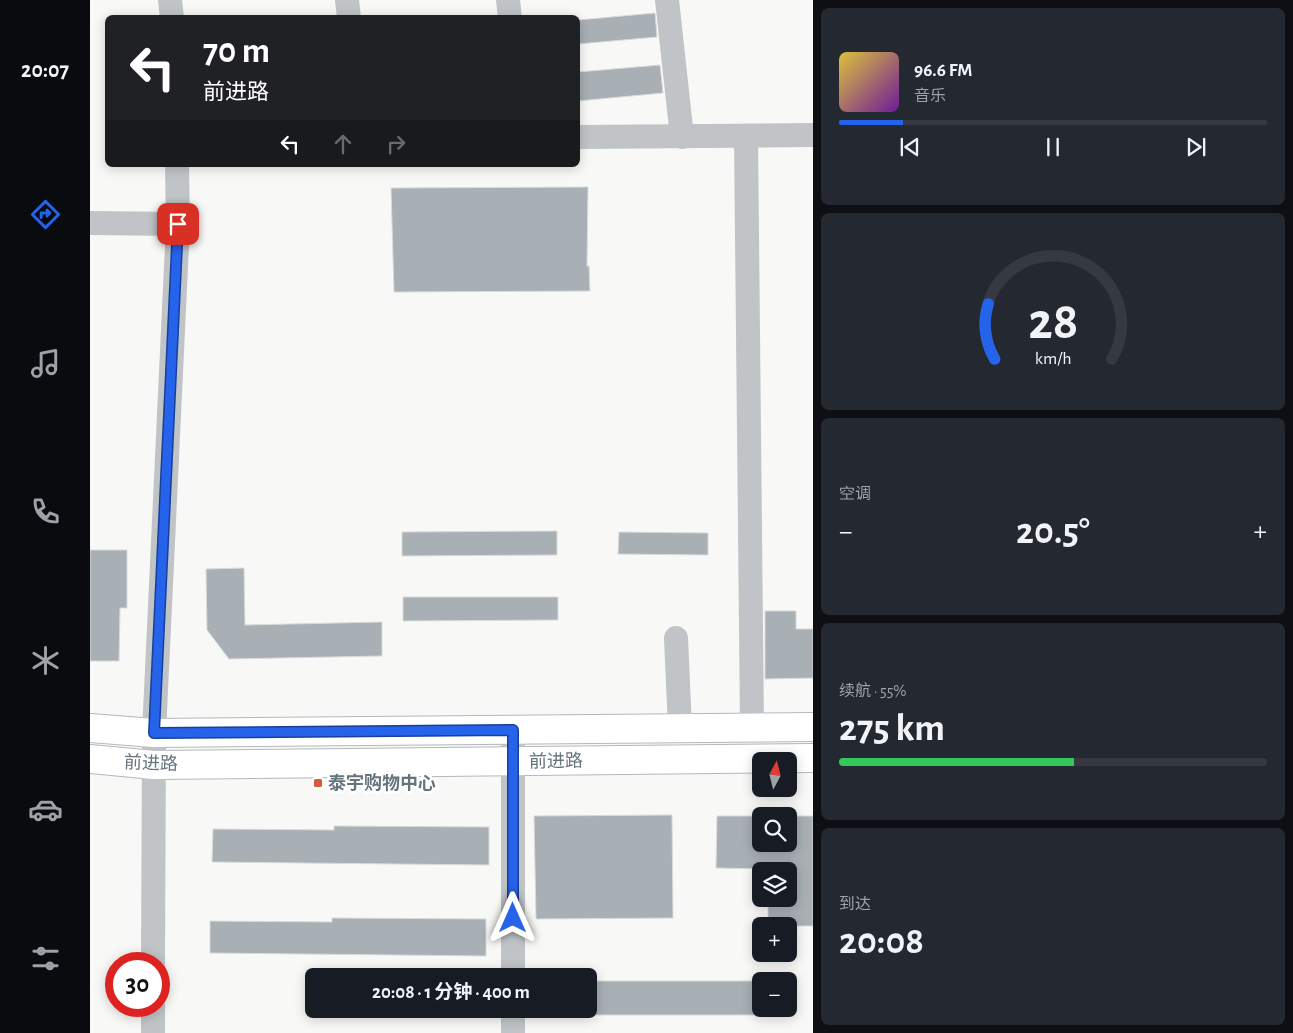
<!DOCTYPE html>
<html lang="zh">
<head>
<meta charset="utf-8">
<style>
  body { margin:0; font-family:"Alegreya Sans","Noto Sans SC",sans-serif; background:#242831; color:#f1f3f6; height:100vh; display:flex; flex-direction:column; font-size:19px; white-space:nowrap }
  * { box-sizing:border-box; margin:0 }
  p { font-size:16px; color:#9ea1a6 }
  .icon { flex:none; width:28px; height:28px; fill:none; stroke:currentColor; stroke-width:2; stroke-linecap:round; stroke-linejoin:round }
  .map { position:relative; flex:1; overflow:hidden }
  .drawer { display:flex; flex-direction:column; gap:8px; padding:8px; background:#0d0f14; width:480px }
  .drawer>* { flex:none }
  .guide { position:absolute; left:15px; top:15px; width:475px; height:152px; border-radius:8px; box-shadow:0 2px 12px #0003; background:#202124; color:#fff; overflow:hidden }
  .needle { width:32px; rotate:7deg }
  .fabs { position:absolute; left:662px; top:752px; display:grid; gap:10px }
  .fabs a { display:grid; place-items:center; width:45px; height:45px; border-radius:8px; background:#171b24; box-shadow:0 2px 12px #0003; font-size:25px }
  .speed { position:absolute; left:15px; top:952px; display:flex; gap:10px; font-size:25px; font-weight:700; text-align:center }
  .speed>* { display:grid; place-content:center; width:65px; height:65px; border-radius:50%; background:#171b24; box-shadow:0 2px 12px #0003; line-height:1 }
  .speed .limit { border:8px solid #d22; background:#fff; color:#111 }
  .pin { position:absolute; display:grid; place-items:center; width:42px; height:42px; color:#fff; margin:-21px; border-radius:10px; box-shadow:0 2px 8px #0006 }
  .me { position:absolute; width:55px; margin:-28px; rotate:0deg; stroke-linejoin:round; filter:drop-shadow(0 0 4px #0008) }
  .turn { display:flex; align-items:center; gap:18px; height:105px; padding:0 15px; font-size:22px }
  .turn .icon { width:65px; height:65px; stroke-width:2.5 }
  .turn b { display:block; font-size:35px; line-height:42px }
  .lanes { display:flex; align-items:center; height:48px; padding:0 15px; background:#0003; justify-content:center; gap:25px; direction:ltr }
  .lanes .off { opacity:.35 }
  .big { font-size:38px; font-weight:700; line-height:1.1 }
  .drawer .tile { flex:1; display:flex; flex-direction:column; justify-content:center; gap:8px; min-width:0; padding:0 18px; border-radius:8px; background:#242831 }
  .drawer .dial { align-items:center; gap:0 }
  .dial svg { height:130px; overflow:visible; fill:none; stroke:#363941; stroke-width:7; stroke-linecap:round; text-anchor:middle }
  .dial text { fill:#f1f3f6; stroke:none }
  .song { display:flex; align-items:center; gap:15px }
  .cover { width:60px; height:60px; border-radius:8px; background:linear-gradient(135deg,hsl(50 70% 55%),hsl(280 70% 35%)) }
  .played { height:5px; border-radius:2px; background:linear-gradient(90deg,#2563eb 15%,#363941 15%) }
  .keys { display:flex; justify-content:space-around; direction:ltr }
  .heat { display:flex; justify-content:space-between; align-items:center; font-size:28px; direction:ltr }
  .charge { height:8px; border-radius:4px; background:linear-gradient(90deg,#34c759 55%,#363941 0) }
  .trip { position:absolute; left:215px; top:968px; width:292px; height:50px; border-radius:8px; background:#171b24; box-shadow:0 2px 12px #0003; font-weight:700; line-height:50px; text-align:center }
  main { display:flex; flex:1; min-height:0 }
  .menu { display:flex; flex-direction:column; width:90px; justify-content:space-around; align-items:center; background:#090b0e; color:#9ea1a6 }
  .menu .icon { width:35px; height:35px }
  .menu .active { color:#2563eb }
  .menu b { font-size:22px; color:#f1f3f6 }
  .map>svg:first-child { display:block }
</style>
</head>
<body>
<main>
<nav class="menu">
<b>20:07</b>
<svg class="icon active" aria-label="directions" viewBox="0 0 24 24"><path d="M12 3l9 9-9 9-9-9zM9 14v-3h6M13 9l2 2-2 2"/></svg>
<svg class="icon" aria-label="music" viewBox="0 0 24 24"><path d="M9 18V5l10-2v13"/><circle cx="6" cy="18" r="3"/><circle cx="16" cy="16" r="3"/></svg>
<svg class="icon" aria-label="phone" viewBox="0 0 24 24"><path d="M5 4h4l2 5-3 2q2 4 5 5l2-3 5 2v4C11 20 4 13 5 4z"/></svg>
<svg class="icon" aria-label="climate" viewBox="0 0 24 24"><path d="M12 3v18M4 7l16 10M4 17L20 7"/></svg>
<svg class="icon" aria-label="car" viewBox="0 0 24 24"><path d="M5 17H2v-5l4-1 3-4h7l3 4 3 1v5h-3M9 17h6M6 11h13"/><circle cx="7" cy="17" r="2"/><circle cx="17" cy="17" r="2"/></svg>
<svg class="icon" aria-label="filters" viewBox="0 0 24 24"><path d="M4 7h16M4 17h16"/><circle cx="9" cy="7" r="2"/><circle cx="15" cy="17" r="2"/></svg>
</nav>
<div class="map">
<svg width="723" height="1033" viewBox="0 0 723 1033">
  <rect width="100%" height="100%" fill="#f8f8f6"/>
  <!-- building -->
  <g fill="#a8afb5" stroke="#dadad9">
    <polygon points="565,13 567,37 488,44 488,20"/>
    <polygon points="570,65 573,93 488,101 488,72"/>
    <polygon points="498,187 497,266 499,266 500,291 304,292 301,188"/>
    <polygon points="467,531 467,555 312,556 312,532"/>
    <polygon points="529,532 618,533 618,555 528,554"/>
    <polygon points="0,550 37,550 37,608 30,608 29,661 0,661"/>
    <polygon points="154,568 155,625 292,622 292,656 139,659 117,630 116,569"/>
    <polygon points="313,597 468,597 468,620 313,621"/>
    <polygon points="675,611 706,611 706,629 723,629 723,678 675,679"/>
    <polygon points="582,815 583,918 446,919 444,816"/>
    <polygon points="627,816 671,816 671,844 699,844 699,816 723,816 723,926 678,926 678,899 699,899 699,871 679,871 679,869 626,868"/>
    <polygon points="244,826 399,827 399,865 122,862 123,829 244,830"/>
    <polygon points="242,918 396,919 396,956 120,953 120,921 242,922"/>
    <rect x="499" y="981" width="172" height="34"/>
  </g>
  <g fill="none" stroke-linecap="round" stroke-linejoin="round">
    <!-- major casing -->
    <g stroke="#b4b8bb" stroke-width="30">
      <g id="major">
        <polyline points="0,728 64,733 723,727"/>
        <polyline points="0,759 64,765 723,758"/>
      </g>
    </g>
    <!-- minor -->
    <g stroke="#c0c4c7" stroke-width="24">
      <polyline points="80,0 82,18"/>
      <polyline points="257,0 259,18"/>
      <polyline points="418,0 420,18"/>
      <polyline points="577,0 592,137"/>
      <polyline points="656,136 662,727"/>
      <polyline points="488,137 723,135"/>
      <polyline points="0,223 88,224"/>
      <polyline points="586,638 590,728"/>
      <polyline points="63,964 64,733 88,224 87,165"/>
      <polyline points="423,976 423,730"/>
      <polyline points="63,1033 63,1006"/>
      <polyline points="423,1033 423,1009"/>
    </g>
    <!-- major -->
    <use href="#major" stroke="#fff" stroke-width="28"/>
  </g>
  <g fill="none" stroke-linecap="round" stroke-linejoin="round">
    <!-- route casing -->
    <g stroke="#184099" stroke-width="12">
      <polyline id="route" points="88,224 64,733 423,730 423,918"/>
    </g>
    <!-- route -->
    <use href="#route" stroke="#2563eb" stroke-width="9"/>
  </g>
  <!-- markers -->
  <rect fill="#d15d3d" stroke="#fff" stroke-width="2" x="223" y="778" width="10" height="10" rx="2.5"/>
  <g text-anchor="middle" stroke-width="5" stroke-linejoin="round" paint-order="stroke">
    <!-- street labels -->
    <g font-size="18" fill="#66747e" stroke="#fff">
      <text transform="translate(466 761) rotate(-1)" y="6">前进路</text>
      <text transform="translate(61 763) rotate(2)" y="6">前进路</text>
    </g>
    <!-- poi labels -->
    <g font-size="18" font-weight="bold" fill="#66747e" stroke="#fff" text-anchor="start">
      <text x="238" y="789">泰宇购物中心</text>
    </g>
  </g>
</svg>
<div class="fabs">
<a><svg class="needle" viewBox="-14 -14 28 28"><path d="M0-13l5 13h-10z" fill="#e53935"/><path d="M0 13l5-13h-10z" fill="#9ea1a6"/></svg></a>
<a><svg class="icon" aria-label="search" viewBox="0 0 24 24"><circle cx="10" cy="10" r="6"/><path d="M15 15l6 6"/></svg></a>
<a><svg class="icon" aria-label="layers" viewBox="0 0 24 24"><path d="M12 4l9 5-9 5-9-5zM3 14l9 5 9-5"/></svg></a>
<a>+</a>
<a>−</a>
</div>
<div class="speed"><div class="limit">30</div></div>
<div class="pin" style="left:88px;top:224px;background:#d93025"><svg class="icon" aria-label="arrive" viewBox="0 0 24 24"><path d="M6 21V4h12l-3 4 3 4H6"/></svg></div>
<svg class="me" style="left:423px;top:918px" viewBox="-20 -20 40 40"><path d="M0-17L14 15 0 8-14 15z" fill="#2563eb" stroke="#fff" stroke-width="4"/></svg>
<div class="trip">20:08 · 1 分钟 · 400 m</div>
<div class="guide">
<div class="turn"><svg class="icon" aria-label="left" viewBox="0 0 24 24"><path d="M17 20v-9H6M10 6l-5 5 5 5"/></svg><div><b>70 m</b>前进路</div></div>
<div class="lanes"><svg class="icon" aria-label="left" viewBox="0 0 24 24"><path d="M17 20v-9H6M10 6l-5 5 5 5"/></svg><svg class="icon off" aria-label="ahead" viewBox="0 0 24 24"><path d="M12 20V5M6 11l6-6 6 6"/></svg><svg class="icon off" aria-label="right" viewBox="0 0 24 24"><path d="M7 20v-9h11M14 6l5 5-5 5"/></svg></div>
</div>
</div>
<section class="drawer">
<div class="tile">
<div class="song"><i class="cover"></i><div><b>96.6 FM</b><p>音乐</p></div></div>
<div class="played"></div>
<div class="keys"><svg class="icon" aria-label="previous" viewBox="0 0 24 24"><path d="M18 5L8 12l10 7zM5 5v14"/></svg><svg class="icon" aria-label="pause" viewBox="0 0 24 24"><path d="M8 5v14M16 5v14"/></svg><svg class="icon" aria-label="next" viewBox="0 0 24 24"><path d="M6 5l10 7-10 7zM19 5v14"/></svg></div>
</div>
<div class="tile dial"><svg viewBox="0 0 100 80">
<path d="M14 69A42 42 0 1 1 86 69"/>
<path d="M14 69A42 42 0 0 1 10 35" stroke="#2563eb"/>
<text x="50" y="56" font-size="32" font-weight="700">28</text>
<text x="50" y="72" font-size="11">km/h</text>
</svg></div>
<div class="tile"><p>空调</p>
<div class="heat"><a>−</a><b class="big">20.5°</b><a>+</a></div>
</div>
<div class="tile"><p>续航 · 55%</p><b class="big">275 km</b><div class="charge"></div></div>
<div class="tile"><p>到达</p><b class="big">20:08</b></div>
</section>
</main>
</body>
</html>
